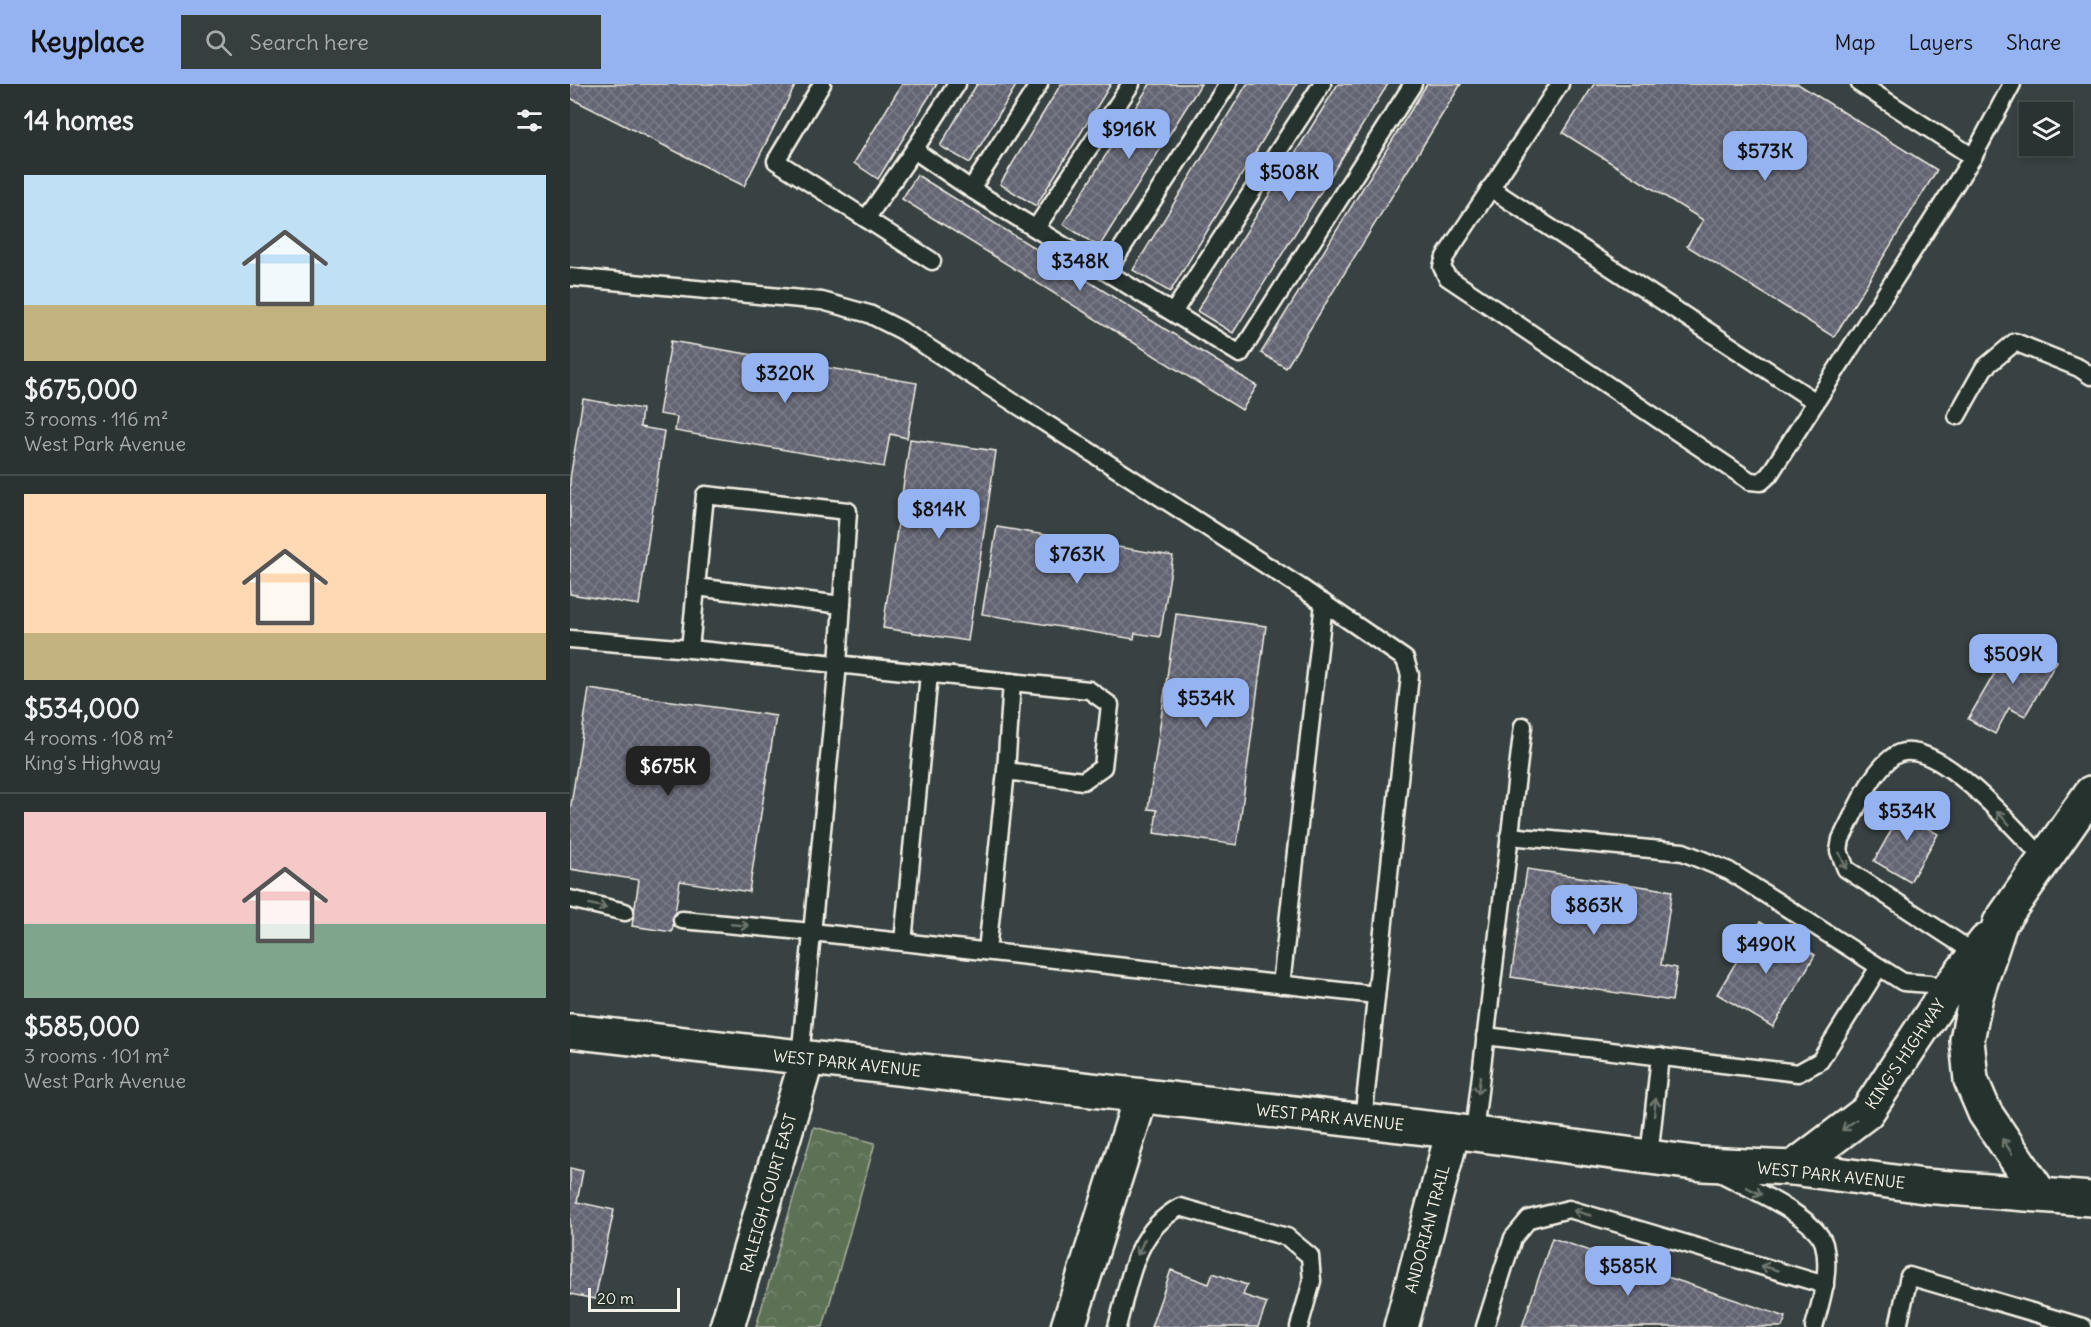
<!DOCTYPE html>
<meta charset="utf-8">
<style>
body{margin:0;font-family:Delius,sans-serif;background:#363e3e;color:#f1f3f6;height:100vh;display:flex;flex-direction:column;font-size:22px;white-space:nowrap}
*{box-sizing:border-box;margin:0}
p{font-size:20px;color:#a5aaac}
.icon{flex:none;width:33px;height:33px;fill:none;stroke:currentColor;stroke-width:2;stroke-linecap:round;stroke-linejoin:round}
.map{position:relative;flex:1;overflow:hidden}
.side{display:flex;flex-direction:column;background:#2a3232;width:570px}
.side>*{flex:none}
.fabs{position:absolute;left:1449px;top:18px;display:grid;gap:12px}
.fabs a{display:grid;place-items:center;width:54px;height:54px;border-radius:0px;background:#2a3232;box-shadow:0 3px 9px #0003,0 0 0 2px #464d4d;font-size:30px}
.scale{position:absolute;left:18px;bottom:15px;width:92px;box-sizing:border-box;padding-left:6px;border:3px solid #f4f1e8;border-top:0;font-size:16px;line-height:21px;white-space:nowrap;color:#f4f1e8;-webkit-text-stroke:4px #26332d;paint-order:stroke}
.price{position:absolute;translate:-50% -51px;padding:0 14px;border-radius:12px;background:#95b2f1;color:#111;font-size:20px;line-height:39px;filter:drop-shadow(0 2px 3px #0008)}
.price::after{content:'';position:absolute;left:50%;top:36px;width:18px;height:14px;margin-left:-9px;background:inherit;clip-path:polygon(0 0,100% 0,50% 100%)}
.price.selected{background:#222;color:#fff}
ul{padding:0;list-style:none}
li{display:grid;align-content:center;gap:12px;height:318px;padding:0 24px}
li+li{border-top:2px solid #464d4d}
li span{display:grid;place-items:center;height:186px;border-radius:0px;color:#555}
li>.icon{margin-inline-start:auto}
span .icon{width:108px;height:108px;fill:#fffc;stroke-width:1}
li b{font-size:26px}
h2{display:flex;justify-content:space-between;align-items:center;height:72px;padding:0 24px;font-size:26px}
header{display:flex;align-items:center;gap:36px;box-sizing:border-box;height:84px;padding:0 30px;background:#95b2f1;color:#111}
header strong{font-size:28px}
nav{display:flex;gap:33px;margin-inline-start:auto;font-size:21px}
.search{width:420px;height:54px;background:#363e3e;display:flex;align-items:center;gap:15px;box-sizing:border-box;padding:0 21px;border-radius:0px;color:#a5aaac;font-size:22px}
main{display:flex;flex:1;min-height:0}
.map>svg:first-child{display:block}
</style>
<header>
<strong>Keyplace</strong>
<div class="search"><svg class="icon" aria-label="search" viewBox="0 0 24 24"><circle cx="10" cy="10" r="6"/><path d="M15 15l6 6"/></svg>Search here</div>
<nav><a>Map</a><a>Layers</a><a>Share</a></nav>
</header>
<main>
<section class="side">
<h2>14 homes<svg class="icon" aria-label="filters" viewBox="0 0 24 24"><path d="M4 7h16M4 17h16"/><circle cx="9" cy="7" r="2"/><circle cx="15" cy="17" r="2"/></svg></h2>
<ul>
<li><span style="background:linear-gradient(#bfe0f5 70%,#c2b280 0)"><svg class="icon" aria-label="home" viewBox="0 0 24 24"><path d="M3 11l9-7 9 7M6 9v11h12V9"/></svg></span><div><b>$675,000</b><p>3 rooms · 116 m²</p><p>West Park Avenue</p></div></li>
<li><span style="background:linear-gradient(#ffd9b3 75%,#c2b280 0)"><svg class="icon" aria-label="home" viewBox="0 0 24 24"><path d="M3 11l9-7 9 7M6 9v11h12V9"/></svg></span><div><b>$534,000</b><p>4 rooms · 108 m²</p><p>King's Highway</p></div></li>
<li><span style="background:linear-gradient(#f6c9c9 60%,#7fa58c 0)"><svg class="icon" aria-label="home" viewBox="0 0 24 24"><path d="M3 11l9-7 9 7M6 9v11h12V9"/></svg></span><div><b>$585,000</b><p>3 rooms · 101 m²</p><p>West Park Avenue</p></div></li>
</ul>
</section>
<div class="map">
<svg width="1521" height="1243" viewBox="0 0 1521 1243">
<defs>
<pattern id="forest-crowns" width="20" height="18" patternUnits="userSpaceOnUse" patternTransform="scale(1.5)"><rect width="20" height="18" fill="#5d7154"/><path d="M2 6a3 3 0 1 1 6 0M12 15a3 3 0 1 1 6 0" fill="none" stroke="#75866d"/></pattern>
<pattern id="building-cross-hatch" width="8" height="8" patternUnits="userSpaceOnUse" patternTransform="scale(1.5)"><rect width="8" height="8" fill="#636573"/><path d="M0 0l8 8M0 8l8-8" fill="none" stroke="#7a7c87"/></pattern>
</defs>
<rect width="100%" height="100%" fill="#384242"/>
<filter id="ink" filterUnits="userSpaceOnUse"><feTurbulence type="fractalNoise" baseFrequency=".0167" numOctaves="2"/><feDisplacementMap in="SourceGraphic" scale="12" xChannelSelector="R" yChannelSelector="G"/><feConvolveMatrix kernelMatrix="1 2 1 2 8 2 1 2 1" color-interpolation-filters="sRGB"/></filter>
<g filter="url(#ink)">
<path fill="url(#forest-crowns)" stroke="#a8b19e" stroke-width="1.5" d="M244 1043 305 1059 253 1243H186Z"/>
<g fill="url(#building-cross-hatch)" stroke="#f4f1e8" stroke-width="1.5">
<path d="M0 0H226L174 102 0 14Z"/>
<path d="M332 0H367L308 95 284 79Z"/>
<path d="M407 0H447L400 79 370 62Z"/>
<path d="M491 0H541L466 122 430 100Z"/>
<path d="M580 0H631L529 163 493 140Z"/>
<path d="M677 0H727L600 208 563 186Z"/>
<path d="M768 0H818L663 249 627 227Z"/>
<path d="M857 0H891L716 284 691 269Z"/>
<path d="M1024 0H1228L1367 86 1264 253 1117 162 1133 136 993 49Z"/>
<path d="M347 91 687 302 672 326 332 115Z"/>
<path d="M101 257 347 299 337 354 320 350 314 383 105 347 107 333 89 330Z"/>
<path d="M13 315 72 325 70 343 94 347 69 521 0 510V395Z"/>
<path d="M340 355 426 367 398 557 313 544Z"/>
<path d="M427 443 603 472 590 553 565 549 564 555 412 530Z"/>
<path d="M606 530 696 542 667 761 584 749 587 726 578 725Z"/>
<path d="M1445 554 1487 577 1455 632 1439 624 1425 650 1398 635Z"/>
<path d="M19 605 206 632 179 808 110 797 102 848 62 842 69 796 0 785V727Z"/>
<path d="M1340 713 1359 724 1350 740 1368 750 1340 798 1304 777Z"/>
<path d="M957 785 1102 807 1091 881 1107 884 1102 917 941 893Z"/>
<path d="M1190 838 1245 871 1203 943 1147 910Z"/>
<path d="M0 1084 13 1087 7 1118 44 1126 25 1215 0 1210Z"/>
<path d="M982 1154 1216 1233 1212 1243H952Z"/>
<path d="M601 1186 639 1200 643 1189 677 1201 673 1211 697 1219 688 1243H581Z"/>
</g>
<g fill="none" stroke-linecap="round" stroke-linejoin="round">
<defs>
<g id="service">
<path d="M252 0 206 77 362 177"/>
<path d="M387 0 344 66 401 105 670 270 843 0"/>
<path d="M990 0 875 173 872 183 877 193 1180 397 1191 398 1199 391 1403 73 1442 0"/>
<path d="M1290 0 1403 73"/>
<path d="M920 104 1246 318"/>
<path d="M401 105 469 0"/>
<path d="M296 135 344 66"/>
<path d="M466 144 561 0"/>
<path d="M537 187 658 0"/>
<path d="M0 193 252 217 299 230 331 246 730 503 835 575 840 591 793 1037"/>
<path d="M604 227 752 0"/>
<path d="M1387 332 1414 284 1445 258 1509 284 1521 292"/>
<path d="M126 503 272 521"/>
<path d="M0 555 120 565 135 411 278 427 268 580 230 974"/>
<path d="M120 565 519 606 540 621 533 683 513 697 436 687 417 867"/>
<path d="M436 687 442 598"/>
<path d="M939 752 1113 768 1159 787 1333 898 1360 900 1375 910"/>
<path d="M0 815 55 828"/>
<path d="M112 836 242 848 806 911"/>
<path d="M333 858 359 590"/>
<path d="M1406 870 1276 785 1269 767 1271 755C1285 729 1298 693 1321 674 1359 641 1448 749 1474 775"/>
<path d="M711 901 754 519"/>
<path d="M915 952 1228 989 1250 977 1309 883"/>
<path d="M904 1049 953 642"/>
<path d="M1079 1073 1090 972"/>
<path d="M1148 1088C1174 1102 1246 1132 1254 1160 1261 1188 1251 1217 1244 1243"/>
<path d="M547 1243C560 1196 564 1148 610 1123L717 1153 740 1172 742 1197 729 1243"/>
<path d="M915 1243 943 1154 959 1135 999 1125 1255 1201"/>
<path d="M1328 1243 1339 1192 1513 1243"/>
</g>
<g id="minor">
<path d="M157 1243 237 975"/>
<path d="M498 1243 571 1012"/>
</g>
<g id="tertiary">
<path d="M0 947 883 1047 1132 1080 1223 1084 1354 1102 1521 1115"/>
<path d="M1223 1084 1297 1028 1377 907 1416 857"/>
<path d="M1470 1110 1415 1029 1401 996 1397 956 1406 912 1430 839 1521 709"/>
<path d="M831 1243 883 1047"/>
</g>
<path id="primary" d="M1520 711H1521"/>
</defs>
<use href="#service" stroke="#f4f1e8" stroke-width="21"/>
<use href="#minor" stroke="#f4f1e8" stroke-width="38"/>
<use href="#tertiary" stroke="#f4f1e8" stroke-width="38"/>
<use href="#primary" stroke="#f4f1e8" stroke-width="38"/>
<use href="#service" stroke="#26332d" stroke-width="16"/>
<use href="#minor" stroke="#26332d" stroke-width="33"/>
<use href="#tertiary" stroke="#26332d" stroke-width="33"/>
<use href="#primary" stroke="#26332d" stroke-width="33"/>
</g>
<defs><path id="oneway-shaft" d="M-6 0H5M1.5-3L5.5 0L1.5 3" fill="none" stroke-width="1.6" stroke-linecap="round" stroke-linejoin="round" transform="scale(1.5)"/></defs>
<g stroke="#6e766e">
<use href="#oneway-shaft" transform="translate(1433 734) rotate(-135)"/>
<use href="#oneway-shaft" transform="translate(1273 777) rotate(66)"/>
<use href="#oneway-shaft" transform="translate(28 822) rotate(13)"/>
<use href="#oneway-shaft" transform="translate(170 841) rotate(5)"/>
<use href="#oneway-shaft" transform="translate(909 1001) rotate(97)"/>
<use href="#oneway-shaft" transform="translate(1085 1023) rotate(-84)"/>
<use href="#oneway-shaft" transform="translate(1279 1041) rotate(143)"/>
<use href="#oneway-shaft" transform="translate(1437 1062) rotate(-124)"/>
<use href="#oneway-shaft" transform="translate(1184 1107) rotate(27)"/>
<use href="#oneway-shaft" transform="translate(1012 1129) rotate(-164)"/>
<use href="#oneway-shaft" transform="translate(571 1163) rotate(114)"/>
<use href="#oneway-shaft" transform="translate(1199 1184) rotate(-164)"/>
</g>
</g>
<g text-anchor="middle" stroke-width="4.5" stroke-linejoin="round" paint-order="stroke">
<g font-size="16" fill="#f4f1e8" stroke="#26332d">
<text transform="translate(1335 970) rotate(-56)" y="6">KING'S HIGHWAY</text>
<text transform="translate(277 979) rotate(6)" y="6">WEST PARK AVENUE</text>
<text transform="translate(760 1033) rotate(6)" y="6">WEST PARK AVENUE</text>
<text transform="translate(1261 1091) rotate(6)" y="6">WEST PARK AVENUE</text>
<text transform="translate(198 1109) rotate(-74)" y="6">RALEIGH COURT EAST</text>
<text transform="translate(857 1145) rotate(-75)" y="6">ANDORIAN TRAIL</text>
</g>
</g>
</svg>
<div class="fabs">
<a><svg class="icon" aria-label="layers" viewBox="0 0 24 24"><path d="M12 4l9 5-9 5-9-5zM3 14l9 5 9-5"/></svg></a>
</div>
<div class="scale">20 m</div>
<b class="price" style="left:559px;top:76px">$916K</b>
<b class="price" style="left:1195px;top:98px">$573K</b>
<b class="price" style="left:719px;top:119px">$508K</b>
<b class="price" style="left:510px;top:208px">$348K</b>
<b class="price" style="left:215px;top:320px">$320K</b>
<b class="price" style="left:369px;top:456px">$814K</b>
<b class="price" style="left:507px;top:501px">$763K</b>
<b class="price" style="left:1443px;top:601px">$509K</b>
<b class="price" style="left:636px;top:645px">$534K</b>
<b class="price selected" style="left:98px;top:713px">$675K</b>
<b class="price" style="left:1337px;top:758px">$534K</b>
<b class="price" style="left:1024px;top:852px">$863K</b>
<b class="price" style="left:1196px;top:891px">$490K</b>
<b class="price" style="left:1058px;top:1213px">$585K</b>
</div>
</main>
